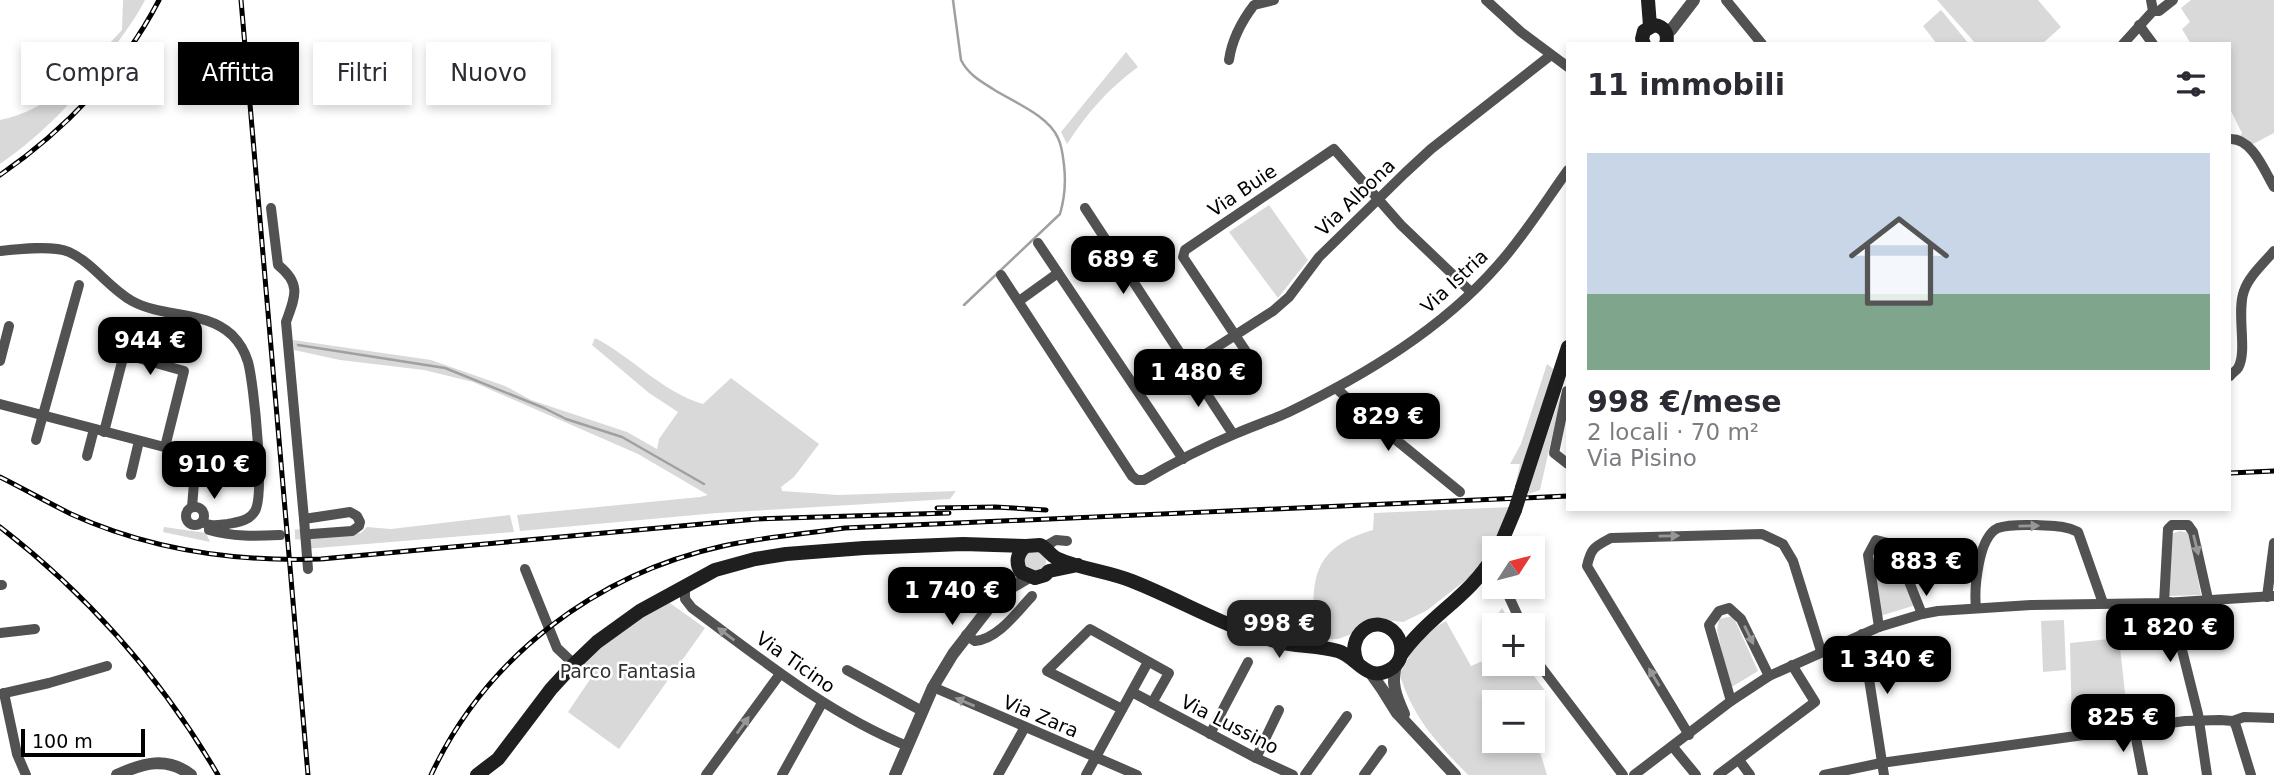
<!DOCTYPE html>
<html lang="it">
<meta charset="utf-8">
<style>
body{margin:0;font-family:"DejaVu Sans",sans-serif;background:#f7f7f7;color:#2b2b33;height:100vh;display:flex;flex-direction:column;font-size:26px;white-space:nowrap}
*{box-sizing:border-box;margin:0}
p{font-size:23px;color:#7c7c81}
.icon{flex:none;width:38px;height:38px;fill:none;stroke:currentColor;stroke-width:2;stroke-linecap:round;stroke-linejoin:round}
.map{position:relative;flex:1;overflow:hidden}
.sheet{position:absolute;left:1566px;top:42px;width:665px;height:469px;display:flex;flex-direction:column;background:#fff;border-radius:0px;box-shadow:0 4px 10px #0003}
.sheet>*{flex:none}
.guide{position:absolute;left:21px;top:42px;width:665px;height:63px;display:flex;gap:14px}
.needle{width:46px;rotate:54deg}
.buttons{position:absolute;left:1482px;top:536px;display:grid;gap:14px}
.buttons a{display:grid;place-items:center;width:63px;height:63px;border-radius:0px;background:#fff;box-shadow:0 4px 10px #0003;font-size:35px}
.scale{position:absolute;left:21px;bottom:18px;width:124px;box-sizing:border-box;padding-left:7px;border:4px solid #000;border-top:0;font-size:19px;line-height:24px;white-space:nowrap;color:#000;-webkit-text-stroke:5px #fff;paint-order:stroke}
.price{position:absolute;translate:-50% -60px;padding:0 16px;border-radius:14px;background:#000;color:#fff;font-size:23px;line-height:46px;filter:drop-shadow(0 2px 4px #0008)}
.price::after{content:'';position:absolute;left:50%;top:42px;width:21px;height:16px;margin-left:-10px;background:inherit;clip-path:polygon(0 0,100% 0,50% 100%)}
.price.current{background:#222;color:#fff}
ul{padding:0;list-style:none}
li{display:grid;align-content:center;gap:14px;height:371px;padding:0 21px}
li+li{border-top:2px solid #e1e1e2}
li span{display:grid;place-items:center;height:217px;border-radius:0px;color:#555}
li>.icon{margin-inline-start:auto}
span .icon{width:126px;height:126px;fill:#fffc;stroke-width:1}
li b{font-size:30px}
h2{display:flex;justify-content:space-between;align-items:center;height:84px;padding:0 21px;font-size:30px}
.pill{padding:0 24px;border-radius:0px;background:#fff;box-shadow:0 4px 10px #0003;font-size:24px;line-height:63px}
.pill.current{background:#000;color:#fff}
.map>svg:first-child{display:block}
</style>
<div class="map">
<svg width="2274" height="775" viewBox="0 0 2274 775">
<rect width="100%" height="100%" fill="#fff"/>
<g fill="#d9d9d9">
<path d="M123 0H145C136 18 124 33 113 49 81 94 45 133 0 164V120C52 110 87 67 122 30Z"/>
<path d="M1937 0H2038L2061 27 2042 44H1976Z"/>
<path d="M2191 0H2274V133L2253 144H2247L2239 138 2242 133 2230 109V44H2191L2182 29 2190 22 2181 8Z"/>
<path d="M1941 10 1969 44H1937L1923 26Z"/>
<path d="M1126 52 1138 67C1108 89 1087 113 1067 144L1061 132Z"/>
<path d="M1269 205 1308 260 1278 298 1229 232Z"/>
<path d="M595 338C632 357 662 392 703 404L731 378 819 444 794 477 781 487 782 491 838 495 956 491 950 499 717 513 520 531 517 515 700 497 708 495 638 454 473 382 424 370 340 360 294 350 293 340 431 360 505 386 531 400 627 432 657 449 659 439 678 412 649 393 592 345Z"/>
<path d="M1547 364 1556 371 1513 496 1520 464H1510L1521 444Z"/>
<path d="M1563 388 1540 490 1528 494 1531 482Z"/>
<path d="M1511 507 1489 552 1475 573 1426 611 1403 622 1375 619 1354 633 1338 639H1315C1311 581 1310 548 1373 530L1374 513Z"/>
<path d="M510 515 514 532 305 549V537L361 533 367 527 391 529Z"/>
<path d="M164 527 206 533 210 542 163 532Z"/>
<path d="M2180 531 2189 533 2201 595 2169 596 2171 534Z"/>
<path d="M1879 547 1887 549 1916 605 1880 616 1873 559Z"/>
<circle cx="1035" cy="561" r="11"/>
<path d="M667 601 705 628 619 749 568 712 591 678 576 667 600 645Z"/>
<path d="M1502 608 1512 625H1494V640L1488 628Z"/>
<path d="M1733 616 1758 671 1730 688 1717 630 1719 619Z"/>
<path d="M2064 620 2066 670 2043 672 2041 621Z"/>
<path d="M1446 621 1471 666 1494 656V663H1528L1534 676 1546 692 1524 699V702H1494V740H1533V729L1547 775H1468C1435 741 1414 719 1399 673 1409 662 1411 647 1420 637 1427 630 1438 626 1446 621Z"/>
<path d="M2119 638 2128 721 2072 731 2070 643Z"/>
</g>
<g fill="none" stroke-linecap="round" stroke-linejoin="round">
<g stroke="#a0a0a0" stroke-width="2.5">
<path d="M953 0 961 60C968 74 980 81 993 89 1013 102 1048 115 1058 138 1062 146 1063 156 1064 165 1066 182 1065 197 1060 214L964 305"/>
<path d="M298 345 445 368 544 408 566 419 622 437 704 484"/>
</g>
<path stroke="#d9d9d9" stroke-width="10" stroke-dasharray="10 5" stroke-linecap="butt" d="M280 535 311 534"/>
<g stroke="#525252" stroke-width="10">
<path d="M1486 0 1521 32 1568 67"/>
<path d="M1726 0 1762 44"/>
<path d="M2153 11H2159L2173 0"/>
<path d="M2139 25 2153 44"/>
<path d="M2123 44 2153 11 2151 0"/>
<path d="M1229 60C1232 39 1241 22 1254 5L1274 0"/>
<path d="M2230 139C2252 138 2264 170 2274 187"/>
<path d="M271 208 278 265C302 284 295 297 286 322L304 519 350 512 357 516 360 522 359 526 352 531 311 534"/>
<path d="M1085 208 1233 434"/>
<path d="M1038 243 1183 459"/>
<path d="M0 251C18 249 53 245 69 252 93 263 109 288 132 301 163 318 205 310 232 335 239 342 245 352 248 362 254 384 265 494 255 511 249 521 238 522 228 524 218 525 211 527 202 522"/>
<path d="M1001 275 1132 476 1137 480H1144C1173 463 1204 447 1235 434 1253 426 1272 420 1289 412 1365 375 1442 329 1498 265 1524 236 1545 202 1568 170"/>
<path d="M1019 301 1058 273"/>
<path d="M1249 356 1183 257 1185 250 1334 149 1401 225 1471 292"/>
<path d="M0 361 9 326"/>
<path d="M1187 366 1273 311 1289 297 1319 257 1405 173 1431 149 1551 55"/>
<path d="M2230 376C2232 373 2236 371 2238 368 2248 352 2236 312 2244 291 2249 276 2264 263 2274 251"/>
<path d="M1336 388 1363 413 1460 492"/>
<path d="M1567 391 1554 453 1568 464"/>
<path d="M0 404 191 454 196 459 192 507"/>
<path d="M104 432 124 354 184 371 165 447"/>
<path d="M36 440 79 285"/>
<path d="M87 456 94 429"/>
<path d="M131 475 139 441"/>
<circle cx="195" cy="516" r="9"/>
<path d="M304 519 308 569"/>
<path d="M209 526V530C233 537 256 536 280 535"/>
<path d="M1044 547 1056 540 1067 541"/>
<path d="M525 569 557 648 574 664"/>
<path d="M0 585H2"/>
<path d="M685 586V599L692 608C761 659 827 713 907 746"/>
<path d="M1504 586 1522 625"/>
<path d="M2267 597 2274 543"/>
<path d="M2170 602 2198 714 2207 775"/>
<path d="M2164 603 2168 529 2172 525H2188L2193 532 2208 599"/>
<path d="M1976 608C1974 589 1978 537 1998 528 2009 524 2025 525 2036 525 2052 526 2064 525 2078 532L2103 603"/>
<path d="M1879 627 1868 555 1876 540 1892 544 1906 574 1922 614"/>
<path d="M0 633 35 629"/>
<path d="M1862 634 1884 775"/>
<path d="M966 635 975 641C998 639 1017 612 1032 596"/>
<path d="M1533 650 1541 667 1623 775"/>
<path d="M847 670 922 711"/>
<path d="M933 687 1137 775"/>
<path d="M1132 692 1256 758 1293 775"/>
<path d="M4 693 17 754 26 775"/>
<path d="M0 694 49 683 107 666"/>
<path d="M1731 701 1709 625 1719 611 1729 608 1741 619 1769 676"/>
<path d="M1122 709 1047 671 1090 629 1169 673 1152 703"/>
<path d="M2233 721 2244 717 2274 718"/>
<path d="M2134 728 2143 775"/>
<path d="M1210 734 1248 662"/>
<path d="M1689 735 1587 566C1591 548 1594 547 1611 538L1762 534 1783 544 1793 561 1821 651"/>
<path d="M1673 747 1696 775"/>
<path d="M1256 758 1279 710"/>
<path d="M1739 760 1750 775"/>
<path d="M706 775 780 674"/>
<path d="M782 775 822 703"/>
<path d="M998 775 1025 727"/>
<path d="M1086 775 1148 662"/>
<path d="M1305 775 1347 716"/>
<path d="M1364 775 1382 750"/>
<path d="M1634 775 1731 701 1769 676 1879 627 1922 614 1938 611 2031 605 2164 603 2274 596"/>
<path d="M1718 775 1815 702 1792 665"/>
<path d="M1824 775 1881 763 2185 721 2220 720 2233 721 2236 726 2251 775"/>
</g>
<g stroke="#525252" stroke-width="12">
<path d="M1666 33 1671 30 1694 0"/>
<path d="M1397 663C1390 682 1396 696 1404 714"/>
<path d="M1370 672 1382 689 1397 713 1455 775"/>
<path d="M117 775C143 763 167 756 191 775"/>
<path d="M895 775 933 687 953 654 988 609 1004 592 1029 577"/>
</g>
<g stroke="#1f1f1f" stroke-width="14">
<path d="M1648 0 1650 26"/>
<path d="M1644 44 1642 39 1644 31 1654 25C1664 26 1669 34 1666 44"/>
<path d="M1522 488 1568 347"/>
<path d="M1499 548 1515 510"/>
<path d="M1078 565 1049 571 1045 575 1035 578 1021 572C1015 562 1017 553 1026 546L1040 545C1047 548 1049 554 1056 558 1080 569 1107 571 1132 581 1180 600 1225 627 1275 641 1296 647 1317 645 1338 651 1356 656 1367 683 1389 670 1395 667 1400 661 1401 654 1402 647 1400 639 1396 634 1376 610 1343 636 1358 664"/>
<path d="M1401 655C1428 616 1470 597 1494 555"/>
<path d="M477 775 498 759 551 689 574 664 597 642 640 611 715 570 755 559 786 554 864 548 963 544 1026 546"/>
</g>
<defs>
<g id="rail">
<path d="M241 0 308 775"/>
<path d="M0 175C65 130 123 70 159 0"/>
<path d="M2230 473 2274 471"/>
<path d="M0 477C24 489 47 502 71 514 150 550 235 562 321 559L757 519 949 513"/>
<path d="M937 508 995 507 1046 510"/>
<path d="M0 527C88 595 162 679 218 775"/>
<path d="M431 775C486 657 596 574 723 546 763 537 804 534 845 528L1568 496"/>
</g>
</defs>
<use href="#rail" stroke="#000" stroke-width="5"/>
<use href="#rail" stroke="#fff" stroke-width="2.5" stroke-dasharray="8" stroke-linecap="butt"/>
<path stroke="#1f1f1f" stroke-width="14" d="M1515 510 1522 488"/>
</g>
<defs><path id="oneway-solid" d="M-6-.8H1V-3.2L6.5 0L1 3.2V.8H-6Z" transform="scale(1.75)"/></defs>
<g fill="#979797">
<use href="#oneway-solid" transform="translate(2029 526) rotate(-1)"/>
<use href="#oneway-solid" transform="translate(1669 536) rotate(-1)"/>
<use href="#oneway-solid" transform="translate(2196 545) rotate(76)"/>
<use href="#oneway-solid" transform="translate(726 634) rotate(-143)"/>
<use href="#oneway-solid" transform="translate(1749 635) rotate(64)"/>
<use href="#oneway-solid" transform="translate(1654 677) rotate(-121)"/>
<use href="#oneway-solid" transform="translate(965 702) rotate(-157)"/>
<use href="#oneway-solid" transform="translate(743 725) rotate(-54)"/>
</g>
<g text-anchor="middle" stroke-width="5" stroke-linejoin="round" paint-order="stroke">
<g font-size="19" fill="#000" stroke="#fff">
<text transform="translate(1242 190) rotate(-34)" y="7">Via Buie</text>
<text transform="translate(1355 197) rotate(-44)" y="7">Via Albona</text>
<text transform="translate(1454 281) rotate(-43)" y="7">Via Istria</text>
<text transform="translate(796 662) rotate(35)" y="7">Via Ticino</text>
<text transform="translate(1041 716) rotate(23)" y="7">Via Zara</text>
<text transform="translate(1230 724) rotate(27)" y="7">Via Lussino</text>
</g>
<g font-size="19" fill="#303030" stroke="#fff">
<text x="628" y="678">Parco Fantasia</text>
</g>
</g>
</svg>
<div class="buttons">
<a><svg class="needle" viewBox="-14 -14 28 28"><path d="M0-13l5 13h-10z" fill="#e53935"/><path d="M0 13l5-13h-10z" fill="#7c7c81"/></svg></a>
<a>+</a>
<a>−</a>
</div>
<div class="scale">100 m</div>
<b class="price" style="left:1123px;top:296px">689 €</b>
<b class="price" style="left:150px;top:377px">944 €</b>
<b class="price" style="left:1198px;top:409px">1 480 €</b>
<b class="price" style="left:1388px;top:453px">829 €</b>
<b class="price" style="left:214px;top:501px">910 €</b>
<b class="price" style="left:1926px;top:598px">883 €</b>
<b class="price" style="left:952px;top:627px">1 740 €</b>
<b class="price current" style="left:1279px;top:660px">998 €</b>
<b class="price" style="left:2170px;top:664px">1 820 €</b>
<b class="price" style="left:1887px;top:696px">1 340 €</b>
<b class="price" style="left:2123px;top:754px">825 €</b>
<div class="guide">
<a class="pill">Compra</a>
<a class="pill current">Affitta</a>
<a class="pill">Filtri</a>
<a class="pill">Nuovo</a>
</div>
<section class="sheet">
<h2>11 immobili<svg class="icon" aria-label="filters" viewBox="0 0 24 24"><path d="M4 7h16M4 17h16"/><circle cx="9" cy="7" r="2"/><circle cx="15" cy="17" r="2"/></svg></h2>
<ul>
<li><span style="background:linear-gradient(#c9d6e8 65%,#7fa58c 0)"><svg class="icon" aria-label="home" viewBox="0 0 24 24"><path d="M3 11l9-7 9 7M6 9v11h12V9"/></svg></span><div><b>998 €/mese</b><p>2 locali · 70 m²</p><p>Via Pisino</p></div></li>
</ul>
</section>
</div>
